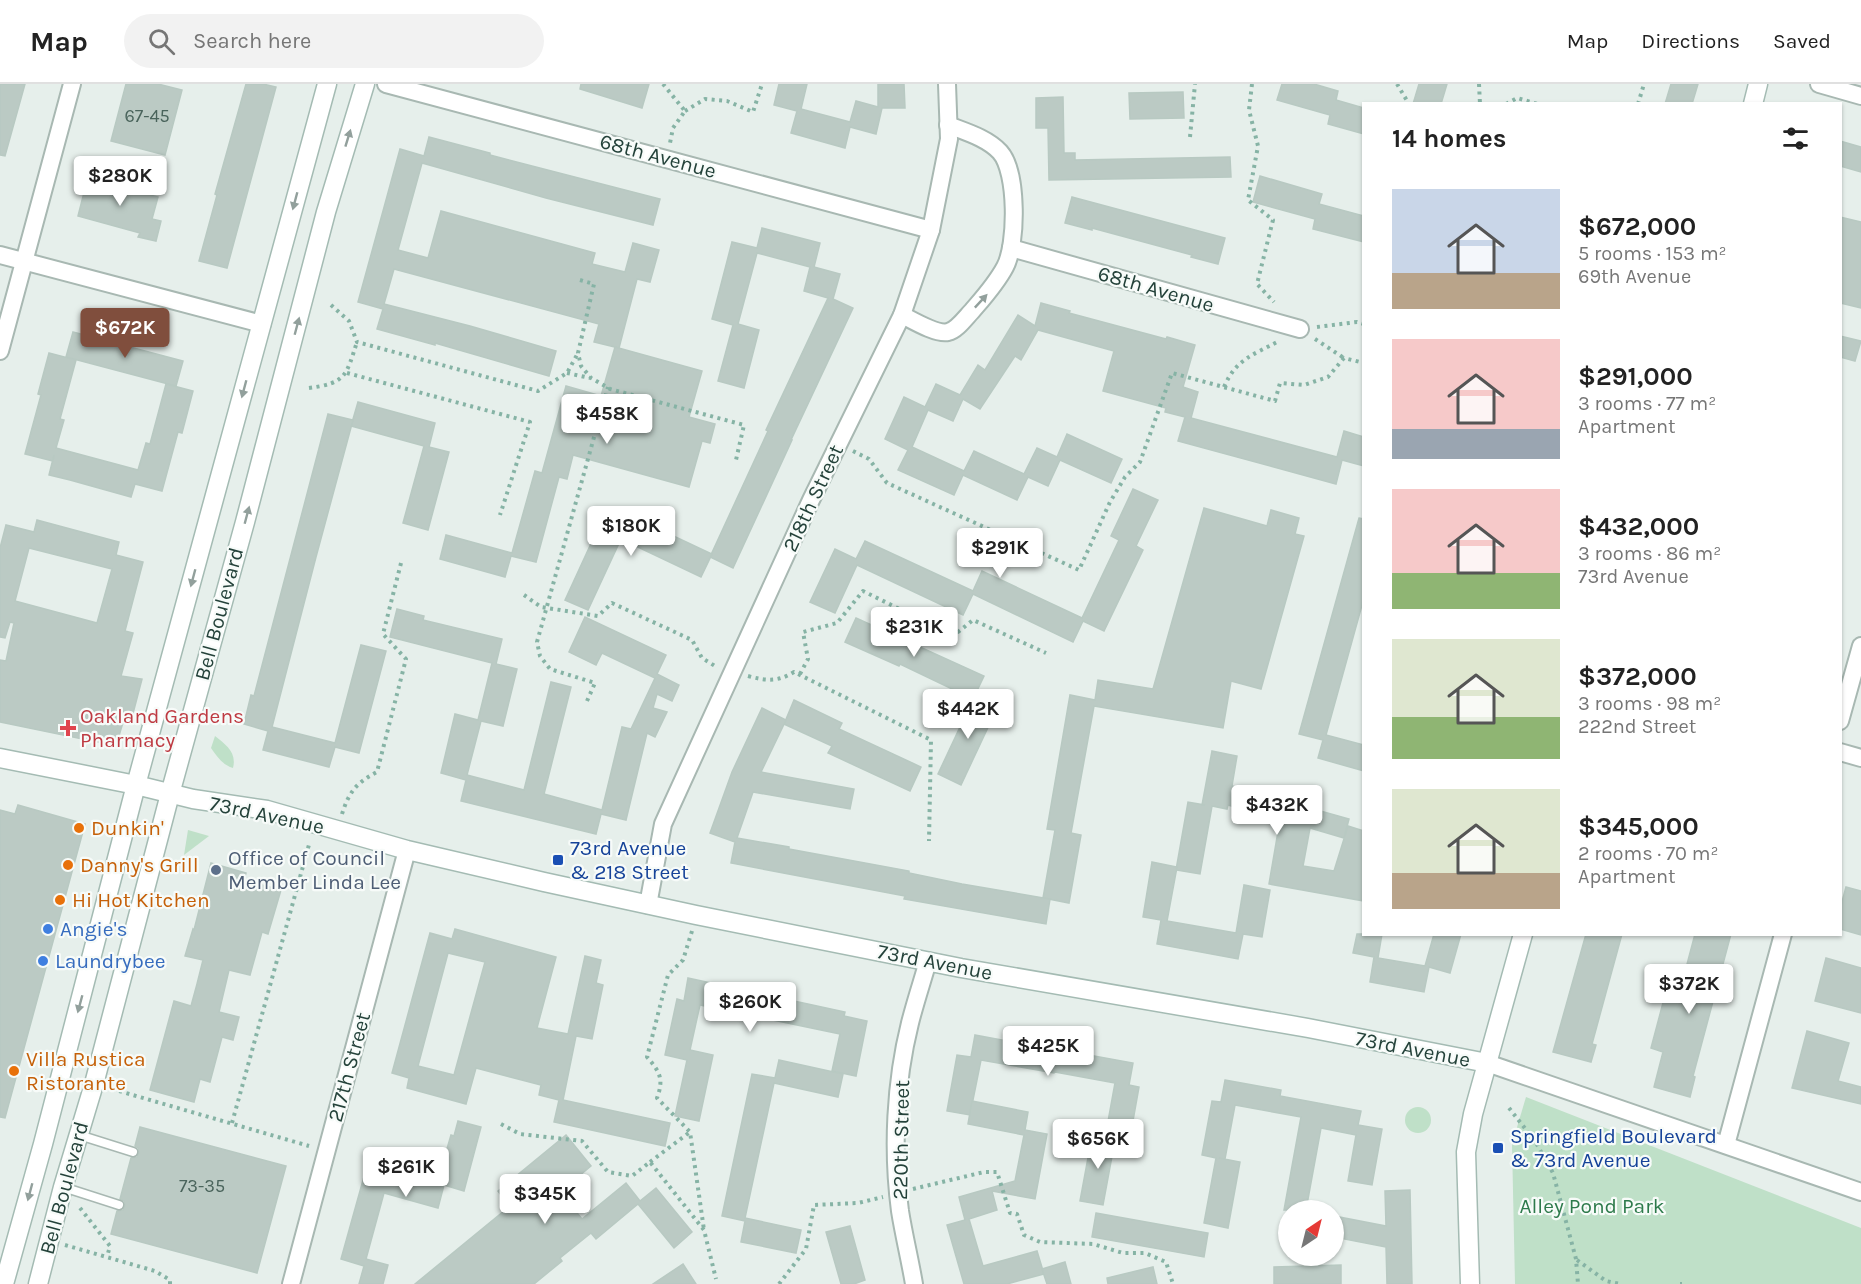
<!DOCTYPE html>
<meta charset="utf-8">
<style>
body{margin:0;font-family:Karla,sans-serif;background:#f2f2f2;color:#222;height:100vh;display:flex;flex-direction:column;font-size:22px;white-space:nowrap}
*{box-sizing:border-box;margin:0}
p{font-size:20px;color:#767676}
.icon{flex:none;width:33px;height:33px;fill:none;stroke:currentColor;stroke-width:2;stroke-linecap:round;stroke-linejoin:round}
.map{position:relative;flex:1;overflow:hidden}
.side{position:absolute;left:1362px;top:18px;width:480px;height:834px;display:flex;flex-direction:column;background:#fff;border-radius:0px;box-shadow:0 2px 4px #0004}
.side>*{flex:none}
.needle{width:39px;rotate:35deg}
.fabs{position:absolute;left:1278px;top:1116px;display:grid;gap:12px}
.fabs a{display:grid;place-items:center;width:66px;height:66px;border-radius:50%;background:#fff;box-shadow:0 2px 4px #0004;font-size:30px}
.price{position:absolute;translate:-50% -51px;padding:0 14px;border-radius:6px;background:#fff;color:#222;font-size:20px;line-height:39px;filter:drop-shadow(0 2px 3px #0008)}
.price::after{content:'';position:absolute;left:50%;top:36px;width:18px;height:14px;margin-left:-9px;background:inherit;clip-path:polygon(0 0,100% 0,50% 100%)}
.price.current{background:#804e3d;color:#fff}
ul{padding:0;list-style:none}
li{display:flex;align-items:center;gap:18px;height:150px;padding:0 30px}
li span{display:grid;place-items:center;flex:none;width:168px;height:120px;border-radius:0px;color:#555}
li>.icon{margin-inline-start:auto}
span .icon{width:72px;height:72px;fill:#fffc;stroke-width:1}
li b{font-size:26px}
h2{display:flex;justify-content:space-between;align-items:center;height:72px;padding:0 30px;font-size:26px}
header{display:flex;align-items:center;gap:36px;box-sizing:border-box;height:84px;padding:0 30px;background:#fff;border-bottom:2px solid #e0e0e0}
header strong{font-size:28px}
nav{display:flex;gap:33px;margin-inline-start:auto;font-size:21px}
.search{width:420px;height:54px;background:#f2f2f2;display:flex;align-items:center;gap:15px;box-sizing:border-box;padding:0 21px;border-radius:33px;color:#767676;font-size:22px}
.map>svg:first-child{display:block}
</style>
<header>
<strong>Map</strong>
<div class="search"><svg class="icon" aria-label="search" viewBox="0 0 24 24"><circle cx="10" cy="10" r="6"/><path d="M15 15l6 6"/></svg>Search here</div>
<nav><a>Map</a><a>Directions</a><a>Saved</a></nav>
</header>
<div class="map">
<svg width="1861" height="1200" viewBox="0 0 1861 1200">
<rect width="100%" height="100%" fill="#e6efeb"/>
<g fill="#bfe0c8">
<path d="M215 652C226 661 237 668 233 684 223 681 217 673 211 664Z"/>
<path d="M188 746 209 752 184 771Z"/>
<path d="M1526 1013 1861 1144V1200H1515L1512 1060Z"/>
<circle cx="1418" cy="1036" r="13"/>
</g>
<g fill="#bbcac4" stroke="#b8c9c2" stroke-width="1.5" fill-rule="evenodd">
<path d="M0 0H25L5 72 0 71Z"/>
<path d="M126 0H158L182 6 165 71 111 57Z"/>
<path d="M246 0H263L276 3 227 184 199 177 217 111 215 110Z"/>
<path d="M581 0H649L642 24 580 5Z"/>
<path d="M779 0H807L801 25 850 38 856 17 878 23V0H904L905 24H882L876 50 850 43 845 64 791 49 797 27 774 21Z"/>
<path d="M1282 0H1314L1338 7 1336 16 1364 24V50L1328 40 1330 31 1277 16Z"/>
<path d="M1419 0H1447L1441 20H1413Z"/>
<path d="M1671 0H1698L1692 20H1665Z"/>
<path d="M1183 8 1184 34 1130 35 1129 9Z"/>
<path d="M1063 13 1064 69H1075V76L1230 73 1231 93 1049 96 1048 44H1036V14Z"/>
<path d="M429 53 490 69V71L660 115 653 141 546 114 422 79 398 166 428 174 441 127 595 169 592 180 625 188 633 159 659 166 650 198 637 195 619 264 594 258 599 240 394 185 384 220 470 242 556 267 549 292 435 259V261L377 245 383 225 358 218 366 189 400 65 424 72Z"/>
<path d="M1840 57 1861 63V88L1840 82Z"/>
<path d="M89 89 132 101 131 106 158 113 152 135 161 137 156 157 138 153 140 149 78 132Z"/>
<path d="M1260 92 1322 110 1319 120 1364 132V158L1313 145 1315 135 1253 118Z"/>
<path d="M1072 113 1225 154 1218 180 1191 173 1192 171 1092 144V146L1065 139Z"/>
<path d="M1840 133 1861 138V224L1840 219Z"/>
<path d="M762 144 820 159 814 183 840 190 833 215 853 224 791 356H792L733 484 710 473 768 347 766 346 828 214 804 207 810 183 757 169 738 240 759 246 744 304 718 297 733 241 712 235 732 158 757 164Z"/>
<path d="M1041 219 1070 227 1069 229 1166 255 1167 253 1195 261 1183 303 1198 308 1191 334 1337 373 1344 347 1364 353V382L1342 376 1336 400 1178 357 1185 333 1165 328 1166 324 1103 307 1114 267 1038 246 1021 276 1015 272 980 325 963 315 953 337 928 326 912 363 964 387 974 367 1024 390 1037 364 1057 373 1067 350 1122 375 1111 399 1060 376 1048 402 1028 393 1017 416 963 391 954 411 898 386 908 366 885 355 904 313 925 323 936 300 960 311 978 281 985 286 1018 231 1035 242Z"/>
<path d="M73 248 183 277 176 302 66 273Z"/>
<path d="M1840 252 1861 257 1855 277 1840 273Z"/>
<path d="M615 263 702 287 689 333 715 340 710 359 702 357 689 403 573 371 567 395 559 393 536 478 511 472 505 493 440 475 446 451 512 469 535 387 542 389 566 302 601 312Z"/>
<path d="M49 269 76 276 60 335 64 336 56 364 138 386 146 359 150 360 166 300 193 307 182 349 178 348 162 407 135 400 131 413 70 396 49 391 54 371 53 377 25 370 41 311 38 310Z"/>
<path d="M358 318 435 339 429 363 449 368 428 446 403 439 424 362 351 342Z"/>
<path d="M328 330 353 336 316 473 272 643 335 659 361 561 386 567 359 669 335 663 329 683 263 666 268 647 244 640 251 611 254 612Z"/>
<path d="M1133 405 1158 416 1136 462 1143 466 1104 547 1083 537 1073 558 973 510 963 531 857 481 835 529 810 518 835 465 856 475 865 457 973 507 982 487 1082 534 1119 456 1111 452Z"/>
<path d="M1204 424 1267 442 1271 426 1299 434 1295 450 1304 452 1261 605 1231 597 1223 644 1094 622 1071 749 1081 751 1069 819 1043 814 1055 746 1047 745 1070 611 1095 616 1098 596 1153 605Z"/>
<path d="M631 432 712 470 701 493 621 455 588 526 565 516 600 440 623 451Z"/>
<path d="M1359 434 1364 435V514L1326 651 1364 661V687L1318 674 1323 656 1299 650Z"/>
<path d="M37 436 119 458 116 471 143 478 125 547 133 549 121 592 142 595 131 637 124 635 116 662 0 638V576L6 577 14 539 10 538 5 554 0 553V464L6 441 34 448ZM29 464 112 485 97 539 15 517Z"/>
<path d="M397 525 424 532 423 536 502 555 496 580 517 585 503 642 481 637 467 691 524 706 551 598 571 603 544 710 602 726 622 643 631 645 655 594 602 569 596 581 569 568 585 533 666 571 657 590 679 601 672 617 657 610 653 624 667 628 655 653 647 649 626 736 601 730 596 750 461 717 466 696 441 689 455 630 478 636 492 579 390 553Z"/>
<path d="M856 534 984 592 973 615 900 580 899 582 845 558Z"/>
<path d="M975 611 998 622 961 701 938 690Z"/>
<path d="M794 616 842 639 839 645 921 683 910 707 828 669 832 662 784 640Z"/>
<path d="M762 624 786 636 761 688 854 705 850 725 753 708 737 754 789 763V765L909 787V789L962 800 1050 815 1046 840 904 815 905 812 731 779 735 758 710 749 732 688Z"/>
<path d="M1212 667 1237 672 1232 702 1349 735 1344 754 1310 744 1303 782 1334 787 1348 742 1364 747V817L1269 800 1280 736 1228 721 1227 725 1212 722 1200 790 1176 786 1188 718 1205 721H1202Z"/>
<path d="M18 721 85 740 5 1034 0 1033V726L15 730Z"/>
<path d="M1152 778 1177 783 1167 837 1236 849 1244 801 1270 806 1262 853 1243 850 1238 875 1157 860 1161 836 1143 833Z"/>
<path d="M211 779 246 789 244 796 281 806 268 850 262 848 250 891 229 886 219 928 239 933 233 956 222 953 210 998 200 995 194 1018 150 1006 174 917 191 922 197 900 203 876 185 872 193 845 194 846Z"/>
<path d="M1846 803 1861 807V851L1840 845V825Z"/>
<path d="M455 845 556 873 537 944 568 950 585 872 601 876 596 899 603 901 592 955 576 952 563 1016 670 1039 665 1062 554 1038 559 1016 539 1011 541 1001 476 984 466 1020 407 1004 409 994 392 989 430 849 452 855ZM448 869 485 878 454 991 418 982Z"/>
<path d="M1357 850H1382L1378 874 1425 882 1434 850H1461L1450 889 1429 883 1424 908 1370 898 1374 873 1353 869Z"/>
<path d="M1586 850H1622L1592 960 1596 961 1591 978 1553 968Z"/>
<path d="M1695 850H1731L1693 992 1695 993 1690 1013 1654 1003 1663 968 1651 964 1664 915 1677 918Z"/>
<path d="M1826 874 1861 884V929L1815 917Z"/>
<path d="M688 894 845 928 844 932 867 937 856 992 832 987 840 950 700 921 690 966 713 971 699 1037 675 1032 687 976 665 971 677 915 684 917Z"/>
<path d="M1807 947 1849 959 1838 997 1861 1003V1020L1792 1004Z"/>
<path d="M975 951 1077 970 1078 969 1133 979 1129 1001 1139 1003 1129 1059 1105 1054 1115 999 1055 988 1054 989 981 976 970 1031 947 1027 957 971 971 973Z"/>
<path d="M779 976 843 990 838 1013 774 999 745 1134 801 1146 796 1169 741 1158 745 1137 722 1132 752 990 775 994Z"/>
<path d="M1225 996 1281 1006 1280 1012 1361 1027 1358 1041 1382 1045 1372 1101 1348 1097 1356 1051 1321 1044 1306 1126H1284L1301 1033 1235 1021 1225 1075 1219 1074 1240 1078 1228 1144 1204 1139 1216 1074 1202 1071 1212 1017 1221 1018Z"/>
<path d="M972 1017 1028 1028 1025 1046 1047 1050 1035 1115 992 1107 997 1126 969 1135 983 1182 1037 1167 1044 1190 1007 1200H964L947 1141 965 1136 959 1113 1015 1097 1024 1051 968 1040Z"/>
<path d="M458 1037 481 1043 464 1107 444 1101 438 1124 384 1109 366 1175 388 1181 383 1200H359L364 1182 341 1175 365 1089 387 1096V1097L390 1086 439 1100 437 1099 451 1051 454 1052Z"/>
<path d="M140 1043 286 1082 257 1189 111 1150 117 1127 123 1126 125 1122 124 1117 120 1115 131 1074 137 1073 139 1069 138 1064 135 1062Z"/>
<path d="M566 1051 591 1082 560 1108 582 1135 626 1099 640 1117 656 1104 692 1148 674 1164 638 1120 596 1155 591 1149 560 1174 562 1177 534 1200H415L510 1122 498 1107Z"/>
<path d="M1092 1052 1115 1056 1103 1121 1080 1117Z"/>
<path d="M1410 1106 1412 1200H1387L1386 1163 1334 1153V1132L1386 1142 1385 1107Z"/>
<path d="M1096 1129 1208 1149 1204 1173 1092 1153Z"/>
<path d="M850 1142 865 1196 854 1200H841L826 1148Z"/>
<path d="M1065 1178 1071 1200H1047L1042 1185Z"/>
<path d="M683 1180 696 1200H653Z"/>
<path d="M1341 1181V1200H1274V1183Z"/>
<path d="M1153 1183 1157 1200H1108L1107 1194Z"/>
</g>
<g fill="none" stroke-linecap="round" stroke-linejoin="round">
<defs>
<g id="lane">
<path d="M79 1051 133 1068"/>
<path d="M63 1103 119 1121"/>
</g>
<g id="street">
<path d="M386 0 931 146"/>
<path d="M1819 0 1861 12"/>
<path d="M1011 164 1300 245"/>
<path d="M0 171 262 240"/>
<path d="M902 231C912 236 937 251 948 248 957 246 966 233 972 227 984 213 996 200 1005 183 1017 161 1018 88 1000 68 987 54 966 48 948 41"/>
<path d="M0 267 72 0"/>
<path d="M1840 637 1861 562"/>
<path d="M1840 668 1861 674"/>
<path d="M648 821 663 740 811 416 902 231 931 146 949 55 947 0"/>
<path d="M1487 979 1861 1108"/>
<path d="M1726 1061 1783 850"/>
<path d="M291 1200 407 766"/>
<path d="M914 1200C910 1176 904 1152 900 1127 892 1066 895 999 910 939 915 919 922 898 928 877"/>
</g>
<g id="secondary">
<path d="M1753 20 1758 0"/>
<path d="M0 674 136 701 193 715 267 726 407 766 544 798 696 831 961 884 1308 944 1487 979"/>
<path d="M4 1200 43 1060 136 701 327 0"/>
<path d="M38 1200 63 1103 94 1000 170 710 245 438 326 128 365 0"/>
<path d="M1470 1200 1466 1068 1473 1030 1523 850"/>
</g>
</defs>
<use href="#lane" stroke="#a8b8b2" stroke-width="11"/>
<use href="#street" stroke="#a8b8b2" stroke-width="20"/>
<use href="#secondary" stroke="#a4bbb3" stroke-width="21"/>
<g stroke="#86b3a5" stroke-width="4" stroke-dasharray="3 4.5" stroke-linecap="butt">
<path d="M663 0 685 27 673 44 670 59"/>
<path d="M1252 0 1249 26 1258 62 1248 116 1273 136 1257 200 1274 218"/>
<path d="M1397 0 1409 20"/>
<path d="M1479 0 1480 20"/>
<path d="M1506 20 1517 14 1538 20"/>
<path d="M1638 20 1644 0"/>
<path d="M685 27 705 15 727 17 753 28 762 0"/>
<path d="M1190 53 1195 0"/>
<path d="M580 196 594 200 578 269 581 282 591 294 610 305 744 341 736 376"/>
<path d="M331 221 349 237 357 258 538 307 567 289 578 269"/>
<path d="M1317 243 1357 238 1364 240"/>
<path d="M1315 255 1344 274"/>
<path d="M347 289 530 338 500 431"/>
<path d="M567 289 590 294"/>
<path d="M1224 303C1236 275 1253 271 1279 257"/>
<path d="M309 304C347 299 346 291 357 258"/>
<path d="M853 367 869 375 887 399 1079 486 1110 418 1125 393 1140 378 1172 289 1275 317 1280 299 1304 301 1328 293 1344 274 1364 279"/>
<path d="M524 511 541 523 598 532 612 519 692 556 702 574 715 582"/>
<path d="M800 590 808 575 803 548 837 539 863 507 946 548H958L973 536 1046 569"/>
<path d="M748 592C766 597 778 598 794 588L931 656 929 757"/>
<path d="M587 617 595 599 550 585 540 572 537 558 608 303"/>
<path d="M342 730C349 708 356 699 377 688L406 575 383 550 401 479"/>
<path d="M692 847 683 876 668 891 647 973C660 988 664 995 657 1014L690 1048 704 1146"/>
<path d="M112 1005 309 1062"/>
<path d="M1509 1024 1535 1057 1553 1089 1576 1175 1578 1200"/>
<path d="M232 1039 310 757"/>
<path d="M501 1040 520 1050 582 1057 608 1088 632 1092 650 1078 704 1146 716 1195"/>
<path d="M650 1078 690 1048"/>
<path d="M913 1105 984 1088H997L1010 1129 1017 1130 1024 1151 1040 1158 1093 1160 1123 1169H1145L1166 1178 1173 1200"/>
<path d="M80 1124 110 1162 107 1173"/>
<path d="M65 1161 155 1187 170 1196V1200"/>
<path d="M1577 1176 1606 1197 1620 1200"/>
<path d="M779 1200 806 1165 814 1121 858 1119 883 1113"/>
<path d="M1680 1200H1682"/>
</g>
<use href="#lane" stroke="#fff" stroke-width="8"/>
<use href="#street" stroke="#fff" stroke-width="16"/>
<use href="#secondary" stroke="#fff" stroke-width="18"/>
</g>
<defs><path id="oneway-solid" d="M-6-.8H1V-3.2L6.5 0L1 3.2V.8H-6Z" transform="scale(1.5)"/></defs>
<g fill="#92a09c">
<use href="#oneway-solid" transform="translate(348 54) rotate(-73)"/>
<use href="#oneway-solid" transform="translate(295 117) rotate(105)"/>
<use href="#oneway-solid" transform="translate(981 217) rotate(-47)"/>
<use href="#oneway-solid" transform="translate(297 242) rotate(-75)"/>
<use href="#oneway-solid" transform="translate(244 305) rotate(105)"/>
<use href="#oneway-solid" transform="translate(247 431) rotate(-75)"/>
<use href="#oneway-solid" transform="translate(193 494) rotate(105)"/>
<use href="#oneway-solid" transform="translate(80 920) rotate(105)"/>
<use href="#oneway-solid" transform="translate(30 1108) rotate(105)"/>
</g>
<path fill="#e0444e" stroke="#f7fbf9" stroke-width="2" d="M65 635h6v6h6v6h-6v6h-6v-6h-6v-6h6z"/>
<g fill="#e8710a" stroke="#f7fbf9" stroke-width="2">
<circle cx="79" cy="744" r="6"/>
<circle cx="68" cy="781" r="6"/>
<circle cx="60" cy="816" r="6"/>
<circle cx="14" cy="987" r="6"/>
</g>
<g fill="#1a4fb4" stroke="#f7fbf9" stroke-width="2">
<rect x="552" y="770" width="12" height="12" rx="3"/>
<rect x="1492" y="1058" width="12" height="12" rx="3"/>
</g>
<circle fill="#5c6f8a" stroke="#f7fbf9" stroke-width="2" cx="216" cy="786" r="6"/>
<g fill="#3f7fe0" stroke="#f7fbf9" stroke-width="2">
<circle cx="48" cy="845" r="6"/>
<circle cx="43" cy="877" r="6"/>
</g>
<g text-anchor="middle" stroke-width="4.5" stroke-linejoin="round" paint-order="stroke">
<g font-size="18" fill="#4a645c">
<text x="147" y="38">67-45</text>
<text x="202" y="1108">73-35</text>
</g>
<g font-size="21" fill="#24423a" stroke="#f7fbf9">
<text transform="translate(658 72) rotate(15)" y="7">68th Avenue</text>
<text transform="translate(1156 205) rotate(16)" y="7">68th Avenue</text>
<text transform="translate(813 414) rotate(-65)" y="7">218th Street</text>
<text transform="translate(219 530) rotate(-75)" y="7">Bell Boulevard</text>
<text transform="translate(267 731) rotate(12)" y="7">73rd Avenue</text>
<text transform="translate(935 878) rotate(11)" y="7">73rd Avenue</text>
<text transform="translate(1413 965) rotate(11)" y="7">73rd Avenue</text>
<text transform="translate(349 983) rotate(-75)" y="7">217th Street</text>
<text transform="translate(901 1056) rotate(-89)" y="7">220th Street</text>
<text transform="translate(64 1104) rotate(-75)" y="7">Bell Boulevard</text>
</g>
<g font-size="21" fill="#be3a42" stroke="#f7fbf9" text-anchor="start">
<text x="80" y="639">Oakland Gardens<tspan x="80" dy="24">Pharmacy</tspan></text>
</g>
<g font-size="21" fill="#c56008" stroke="#f7fbf9" text-anchor="start">
<text x="91" y="751">Dunkin'</text>
<text x="80" y="788">Danny's Grill</text>
<text x="72" y="823">Hi Hot Kitchen</text>
<text x="26" y="982">Villa Rustica<tspan x="26" dy="24">Ristorante</tspan></text>
</g>
<g font-size="21" fill="#164399" stroke="#f7fbf9" text-anchor="start">
<text x="570" y="771">73rd Avenue<tspan x="570" dy="24">&amp; 218 Street</tspan></text>
<text x="1510" y="1059">Springfield Boulevard<tspan x="1510" dy="24">&amp; 73rd Avenue</tspan></text>
</g>
<g font-size="21" fill="#4e5e75" stroke="#f7fbf9" text-anchor="start">
<text x="228" y="781">Office of Council<tspan x="228" dy="24">Member Linda Lee</tspan></text>
</g>
<g font-size="21" fill="#366cbe" stroke="#f7fbf9" text-anchor="start">
<text x="60" y="852">Angie's</text>
<text x="55" y="884">Laundrybee</text>
</g>
<g font-size="21" fill="#2d7a4b" stroke="#f7fbf9">
<text x="1592" y="1129">Alley Pond Park</text>
</g>
</g>
</svg>
<div class="fabs">
<a><svg class="needle" viewBox="-14 -14 28 28"><path d="M0-13l5 13h-10z" fill="#e53935"/><path d="M0 13l5-13h-10z" fill="#767676"/></svg></a>
</div>
<b class="price" style="left:120px;top:123px">$280K</b>
<b class="price current" style="left:125px;top:275px">$672K</b>
<b class="price" style="left:607px;top:361px">$458K</b>
<b class="price" style="left:631px;top:473px">$180K</b>
<b class="price" style="left:1000px;top:495px">$291K</b>
<b class="price" style="left:914px;top:574px">$231K</b>
<b class="price" style="left:968px;top:656px">$442K</b>
<b class="price" style="left:1277px;top:752px">$432K</b>
<b class="price" style="left:1689px;top:931px">$372K</b>
<b class="price" style="left:750px;top:949px">$260K</b>
<b class="price" style="left:1048px;top:993px">$425K</b>
<b class="price" style="left:1098px;top:1086px">$656K</b>
<b class="price" style="left:406px;top:1114px">$261K</b>
<b class="price" style="left:545px;top:1141px">$345K</b>
<section class="side">
<h2>14 homes<svg class="icon" aria-label="filters" viewBox="0 0 24 24"><path d="M4 7h16M4 17h16"/><circle cx="9" cy="7" r="2"/><circle cx="15" cy="17" r="2"/></svg></h2>
<ul>
<li><span style="background:linear-gradient(#c9d6e8 70%,#b9a48a 0)"><svg class="icon" aria-label="home" viewBox="0 0 24 24"><path d="M3 11l9-7 9 7M6 9v11h12V9"/></svg></span><div><b>$672,000</b><p>5 rooms · 153 m²</p><p>69th Avenue</p></div></li>
<li><span style="background:linear-gradient(#f6c9c9 75%,#9aa5b1 0)"><svg class="icon" aria-label="home" viewBox="0 0 24 24"><path d="M3 11l9-7 9 7M6 9v11h12V9"/></svg></span><div><b>$291,000</b><p>3 rooms · 77 m²</p><p>Apartment</p></div></li>
<li><span style="background:linear-gradient(#f6c9c9 70%,#8fb573 0)"><svg class="icon" aria-label="home" viewBox="0 0 24 24"><path d="M3 11l9-7 9 7M6 9v11h12V9"/></svg></span><div><b>$432,000</b><p>3 rooms · 86 m²</p><p>73rd Avenue</p></div></li>
<li><span style="background:linear-gradient(#dfe7d0 65%,#8fb573 0)"><svg class="icon" aria-label="home" viewBox="0 0 24 24"><path d="M3 11l9-7 9 7M6 9v11h12V9"/></svg></span><div><b>$372,000</b><p>3 rooms · 98 m²</p><p>222nd Street</p></div></li>
<li><span style="background:linear-gradient(#dfe7d0 70%,#b9a48a 0)"><svg class="icon" aria-label="home" viewBox="0 0 24 24"><path d="M3 11l9-7 9 7M6 9v11h12V9"/></svg></span><div><b>$345,000</b><p>2 rooms · 70 m²</p><p>Apartment</p></div></li>
</ul>
</section>
</div>
